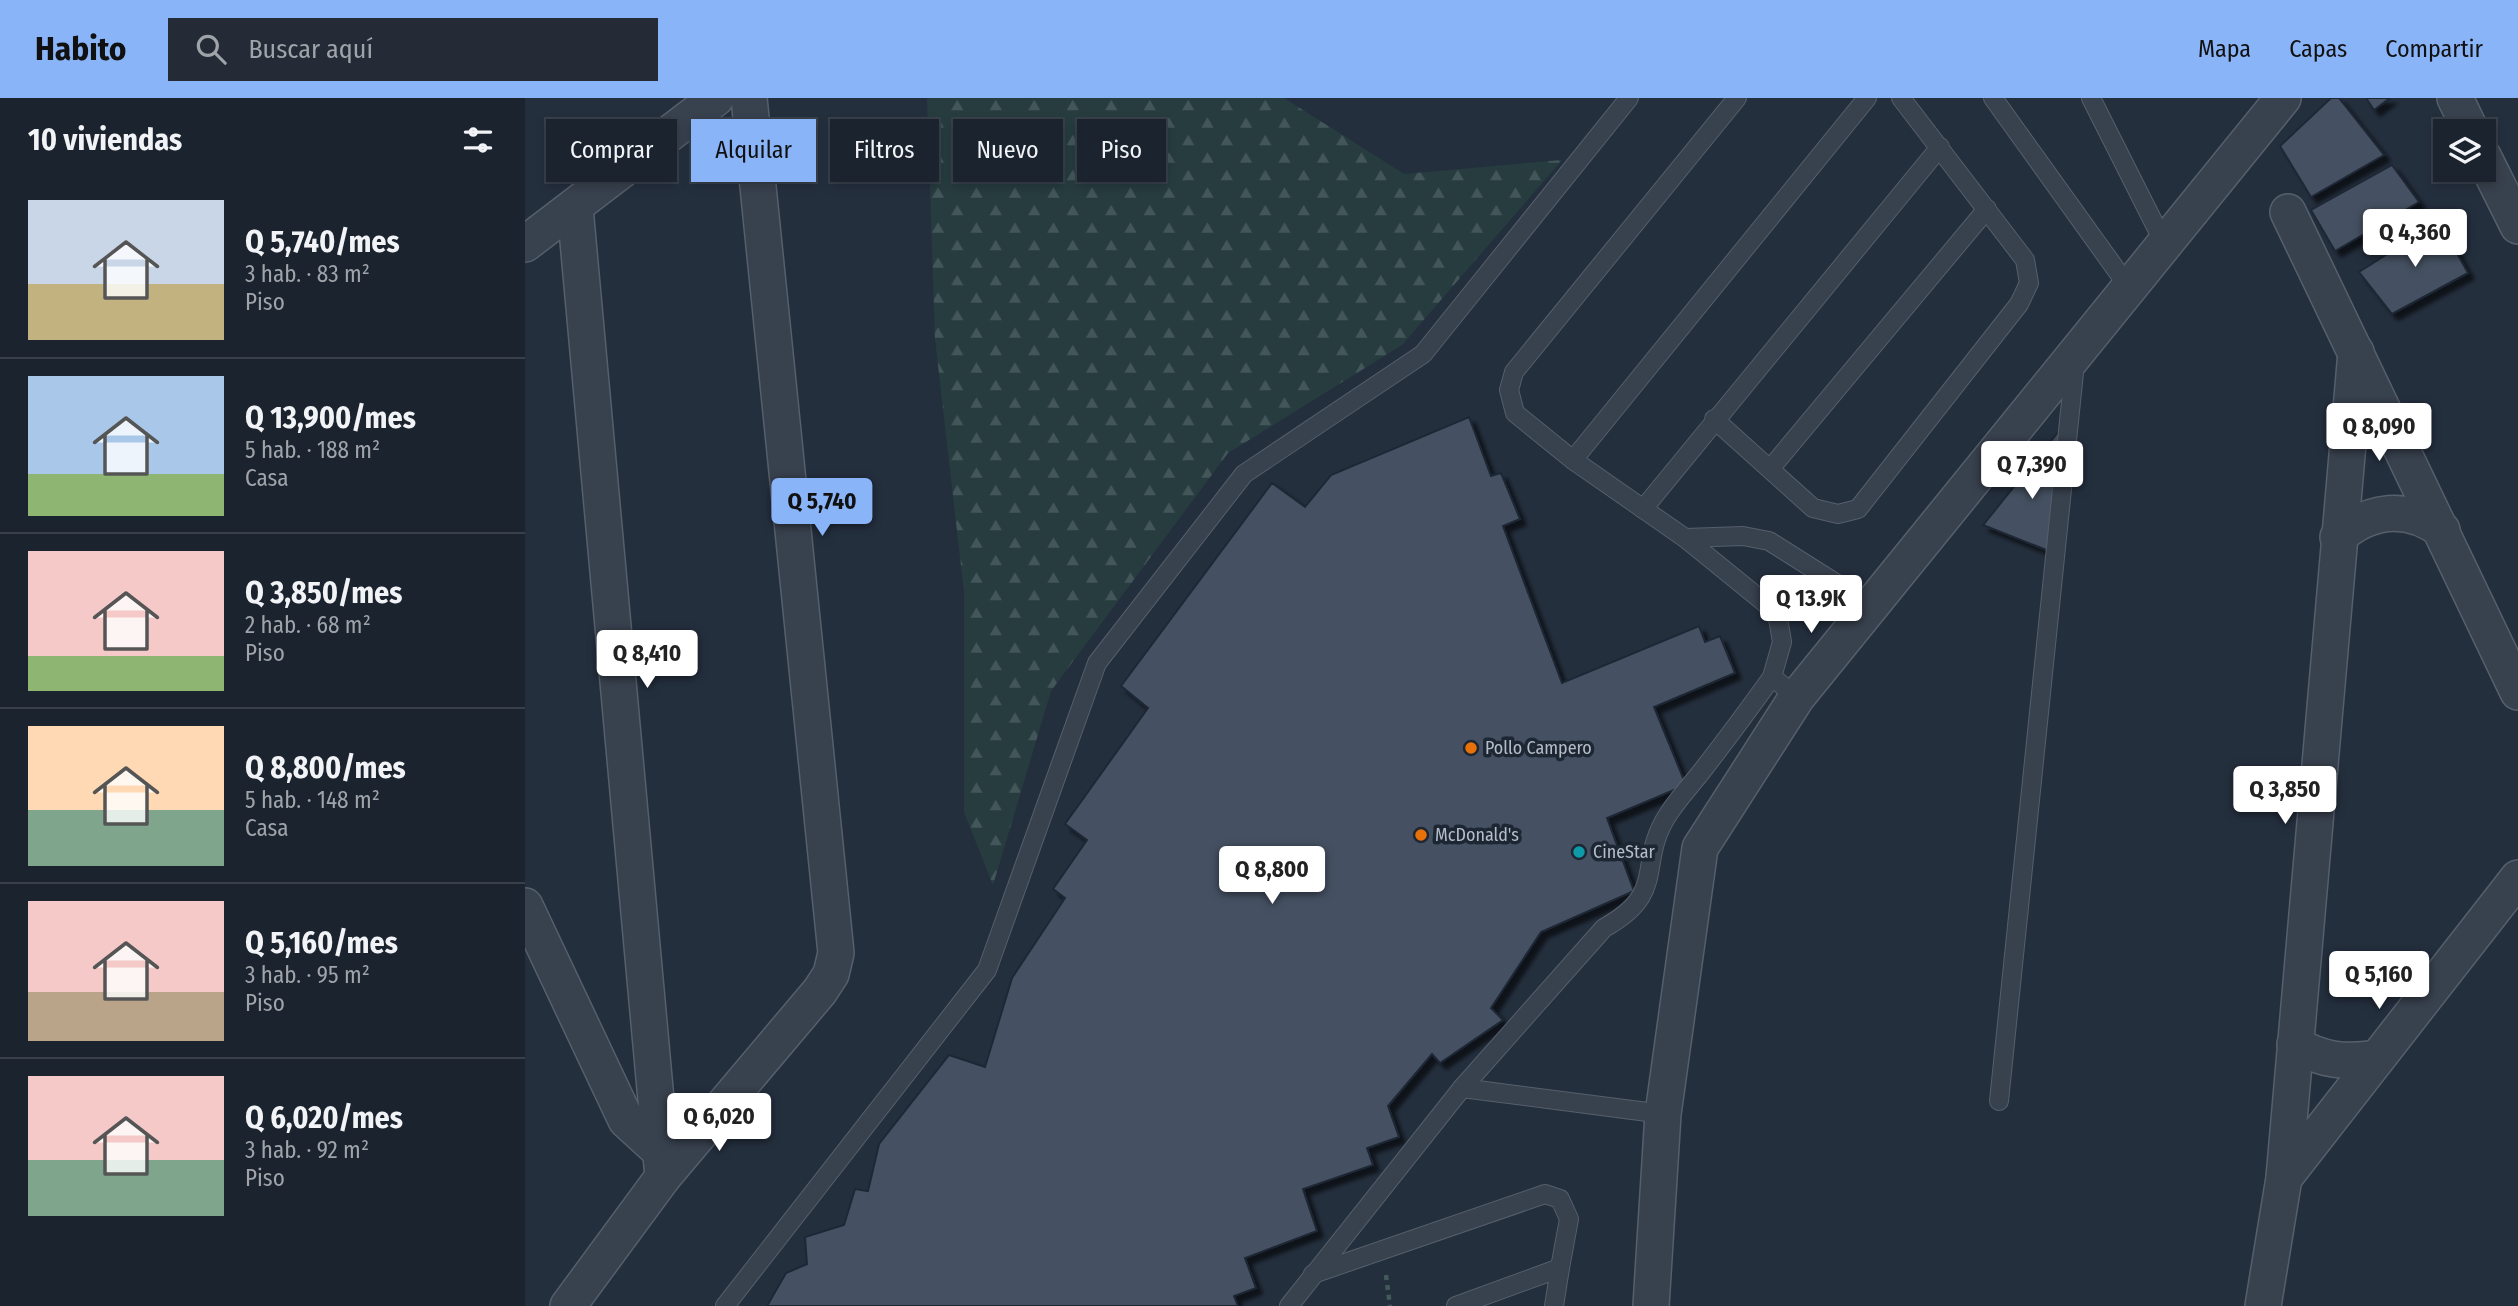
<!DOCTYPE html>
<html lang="es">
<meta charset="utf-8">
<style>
body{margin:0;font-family:"Fira Sans Condensed",sans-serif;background:#242b36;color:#f1f3f6;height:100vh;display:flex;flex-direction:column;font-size:26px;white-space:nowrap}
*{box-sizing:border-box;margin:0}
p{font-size:23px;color:#a0a4aa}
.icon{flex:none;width:38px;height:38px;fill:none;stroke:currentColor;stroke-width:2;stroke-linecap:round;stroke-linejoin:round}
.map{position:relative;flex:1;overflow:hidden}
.sheet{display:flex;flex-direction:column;background:#1b232e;width:525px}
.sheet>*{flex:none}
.guide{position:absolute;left:21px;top:21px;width:665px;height:63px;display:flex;gap:14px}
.controls{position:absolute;left:1908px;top:21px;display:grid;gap:14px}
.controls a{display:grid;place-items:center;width:63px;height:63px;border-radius:0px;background:#1b232e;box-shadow:0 4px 10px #0003,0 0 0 2px #39404a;font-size:35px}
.price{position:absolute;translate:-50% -60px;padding:0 16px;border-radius:7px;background:#fff;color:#222;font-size:23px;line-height:46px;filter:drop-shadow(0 2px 4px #0008)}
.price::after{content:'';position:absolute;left:50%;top:42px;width:21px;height:16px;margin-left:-10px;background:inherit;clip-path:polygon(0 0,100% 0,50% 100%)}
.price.active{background:#8ab4f8;color:#111}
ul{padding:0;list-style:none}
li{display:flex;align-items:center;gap:21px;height:175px;padding:0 28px}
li+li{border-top:2px solid #39404a}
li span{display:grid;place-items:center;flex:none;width:196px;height:140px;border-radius:0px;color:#555}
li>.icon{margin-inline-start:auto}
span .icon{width:84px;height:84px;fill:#fffc;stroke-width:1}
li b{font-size:30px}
h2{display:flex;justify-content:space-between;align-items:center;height:84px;padding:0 28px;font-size:30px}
.pill{padding:0 24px;border-radius:0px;background:#1b232e;box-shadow:0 4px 10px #0003,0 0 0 2px #39404a;font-size:24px;line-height:63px}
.pill.active{background:#8ab4f8;color:#111}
header{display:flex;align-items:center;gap:42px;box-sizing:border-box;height:98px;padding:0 35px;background:#8ab4f8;color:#111}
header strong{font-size:33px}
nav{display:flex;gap:38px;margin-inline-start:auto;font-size:24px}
.search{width:490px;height:63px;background:#242b36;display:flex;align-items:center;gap:18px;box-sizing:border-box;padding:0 24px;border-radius:0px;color:#a0a4aa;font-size:26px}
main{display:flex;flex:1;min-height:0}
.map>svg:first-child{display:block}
</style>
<header>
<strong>Habito</strong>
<div class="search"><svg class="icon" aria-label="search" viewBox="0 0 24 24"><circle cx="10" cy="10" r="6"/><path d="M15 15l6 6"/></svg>Buscar aquí</div>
<nav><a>Mapa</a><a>Capas</a><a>Compartir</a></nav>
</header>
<main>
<section class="sheet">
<h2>10 viviendas<svg class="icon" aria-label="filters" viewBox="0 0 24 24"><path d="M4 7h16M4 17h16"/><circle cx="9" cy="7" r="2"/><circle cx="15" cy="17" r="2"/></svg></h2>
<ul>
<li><span style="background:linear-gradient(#c9d6e8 60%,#c2b280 0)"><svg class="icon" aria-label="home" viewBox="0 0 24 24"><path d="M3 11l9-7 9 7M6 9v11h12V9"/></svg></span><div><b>Q 5,740/mes</b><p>3 hab. · 83 m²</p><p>Piso</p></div></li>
<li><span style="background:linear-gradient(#a9c7e8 70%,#8fb573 0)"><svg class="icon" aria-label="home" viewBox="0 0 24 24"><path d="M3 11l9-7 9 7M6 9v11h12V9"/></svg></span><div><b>Q 13,900/mes</b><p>5 hab. · 188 m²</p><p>Casa</p></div></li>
<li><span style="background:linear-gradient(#f6c9c9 75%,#8fb573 0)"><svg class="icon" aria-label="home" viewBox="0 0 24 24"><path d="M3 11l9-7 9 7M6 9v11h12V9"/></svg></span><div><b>Q 3,850/mes</b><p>2 hab. · 68 m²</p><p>Piso</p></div></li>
<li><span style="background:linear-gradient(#ffd9b3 60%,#7fa58c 0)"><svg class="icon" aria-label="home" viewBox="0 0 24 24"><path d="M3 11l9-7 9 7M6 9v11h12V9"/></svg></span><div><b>Q 8,800/mes</b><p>5 hab. · 148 m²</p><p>Casa</p></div></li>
<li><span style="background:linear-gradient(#f6c9c9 65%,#b9a48a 0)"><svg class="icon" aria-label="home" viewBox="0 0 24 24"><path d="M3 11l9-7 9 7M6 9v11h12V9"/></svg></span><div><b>Q 5,160/mes</b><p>3 hab. · 95 m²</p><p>Piso</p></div></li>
<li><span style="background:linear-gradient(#f6c9c9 60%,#7fa58c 0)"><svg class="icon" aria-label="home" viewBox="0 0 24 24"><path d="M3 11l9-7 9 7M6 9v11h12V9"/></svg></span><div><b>Q 6,020/mes</b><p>3 hab. · 92 m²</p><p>Piso</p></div></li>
</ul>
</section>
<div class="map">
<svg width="1993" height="1208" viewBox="0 0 1993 1208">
<defs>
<pattern id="forest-firs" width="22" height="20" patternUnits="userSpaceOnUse" patternTransform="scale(1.75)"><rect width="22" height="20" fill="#263c3f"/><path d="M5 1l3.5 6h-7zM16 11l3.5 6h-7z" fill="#435659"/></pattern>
<filter id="shadow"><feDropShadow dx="6" dy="6" stdDeviation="2" flood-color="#0009"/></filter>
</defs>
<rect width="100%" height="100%" fill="#242f3e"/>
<path fill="url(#forest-firs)" d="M402 0H759L879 76 1037 62 877 247 703 355 526 593 468 787 439 714V494L410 241Z"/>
<g fill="#455162" stroke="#1f2835" stroke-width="2" filter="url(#shadow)">
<path d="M1806 0H1814L1859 57 1786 99 1755 48Z"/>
<path d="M1841 0H1865L1849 12Z"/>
<path d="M1867 67 1894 104 1810 153 1786 112Z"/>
<path d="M1914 123 1943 175 1867 216 1834 174Z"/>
<path d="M944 319 966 378 976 375 995 421 978 428 1037 585 1174 528 1180 544 1195 538 1210 575 1129 609 1161 687 1082 720 1109 793 1016 834 966 910 978 922 915 965 907 956 863 1008 874 1039 842 1050 848 1067 778 1091 792 1133 720 1160 731 1190 709 1198 713 1208H242L261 1175 282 1166 280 1139 319 1127 330 1091 343 1093 354 1046 424 957 460 969 487 880 540 800 528 791 562 742 540 726 623 610 596 588 747 385 780 409 806 377Z"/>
<path d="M1538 328 1524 453 1458 427Z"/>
</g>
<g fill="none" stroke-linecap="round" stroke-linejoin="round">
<defs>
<g id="lane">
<path d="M1212 0 989 274 984 292 990 315 1048 362 1160 440 1240 505 1253 520 1257 544 1247 579 1272 599"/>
<path d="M1468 0 1605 191"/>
<path d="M1566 0 1632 131 1642 146"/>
<path d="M1189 321 1288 410 1313 416 1333 411 1494 206 1504 185 1500 162 1376 0"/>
<path d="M1048 362 1342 0"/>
<path d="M1245 371 1462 111"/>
<path d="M1118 411 1415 49"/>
<path d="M1160 440 1218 438 1244 443 1347 508"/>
<path d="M937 990 1138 1016"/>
<path d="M1474 1003 1550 265"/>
<path d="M788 1176 1020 1096 1035 1101 1044 1121 1035 1170"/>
<path d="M200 1208 462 872 572 565 719 376 898 256 1104 0"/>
<path d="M764 1208 937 990 1079 830C1145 793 1110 766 1144 715 1153 701 1166 687 1177 673 1201 642 1224 611 1247 579"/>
<path d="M931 1208 1035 1170 1029 1208"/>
</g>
<g id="street">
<path d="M1930 0 1946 33"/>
<path d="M1958 58 1993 128"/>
<path d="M50 110 138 1079"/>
<path d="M1763 114 1993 594"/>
<path d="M0 146 191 0"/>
<path d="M1813 439C1845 411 1882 407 1917 432"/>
<path d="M0 808 101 1022 136 1054"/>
<path d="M1770 946C1796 963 1822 965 1852 960"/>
<path d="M1759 1080 1993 780"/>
<path d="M43 1208 138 1079 295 893 306 876 311 855 224 0"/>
<path d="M1126 1208 1138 1016 1175 750 1272 599 1758 0"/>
<path d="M1738 1208 1759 1080 1831 254"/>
</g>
</defs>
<use href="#lane" stroke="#565f6c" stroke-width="20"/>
<use href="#street" stroke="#565f6c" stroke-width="38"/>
<path stroke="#44595c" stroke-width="4.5" stroke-dasharray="5 5" stroke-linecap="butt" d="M861 1177 865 1208"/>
<use href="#lane" stroke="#38414e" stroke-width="18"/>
<use href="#street" stroke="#38414e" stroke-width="35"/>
</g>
<g fill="#e8710a" stroke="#1d2633" stroke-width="2.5">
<circle cx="946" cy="650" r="7"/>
<circle cx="896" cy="737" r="7"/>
</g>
<circle fill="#0f9aa8" stroke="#1d2633" stroke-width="2.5" cx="1054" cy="754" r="7"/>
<g text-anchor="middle" stroke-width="7" stroke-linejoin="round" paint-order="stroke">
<g font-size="18" fill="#b4bcc9" stroke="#1d2633" text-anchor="start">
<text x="960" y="656">Pollo Campero</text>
<text x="910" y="743">McDonald's</text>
<text x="1068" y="760">CineStar</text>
</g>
</g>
</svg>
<div class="controls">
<a><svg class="icon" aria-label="layers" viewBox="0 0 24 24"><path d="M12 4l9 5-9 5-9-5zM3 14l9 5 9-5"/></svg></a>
</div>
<b class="price" style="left:1890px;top:171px">Q 4,360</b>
<b class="price" style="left:1854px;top:365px">Q 8,090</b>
<b class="price" style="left:1507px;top:403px">Q 7,390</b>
<b class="price active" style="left:297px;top:440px">Q 5,740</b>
<b class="price" style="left:1286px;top:537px">Q 13.9K</b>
<b class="price" style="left:122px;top:592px">Q 8,410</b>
<b class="price" style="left:1760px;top:728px">Q 3,850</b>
<b class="price" style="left:747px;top:808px">Q 8,800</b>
<b class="price" style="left:1854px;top:913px">Q 5,160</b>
<b class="price" style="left:194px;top:1055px">Q 6,020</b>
<div class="guide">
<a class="pill">Comprar</a>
<a class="pill active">Alquilar</a>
<a class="pill">Filtros</a>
<a class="pill">Nuevo</a>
<a class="pill">Piso</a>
</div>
</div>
</main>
